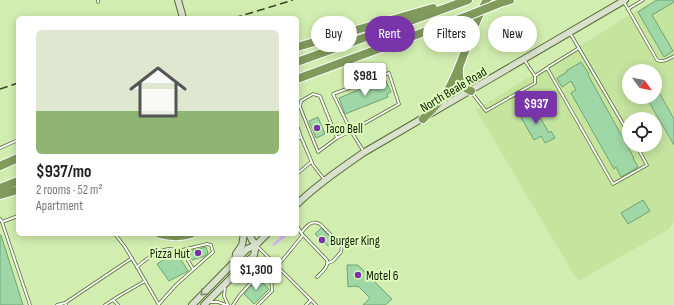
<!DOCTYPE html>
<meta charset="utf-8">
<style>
body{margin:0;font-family:"Sofia Sans Condensed",sans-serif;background:#f6f6f6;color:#222;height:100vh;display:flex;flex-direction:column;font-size:15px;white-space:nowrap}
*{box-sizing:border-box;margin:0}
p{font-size:13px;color:#767676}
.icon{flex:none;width:22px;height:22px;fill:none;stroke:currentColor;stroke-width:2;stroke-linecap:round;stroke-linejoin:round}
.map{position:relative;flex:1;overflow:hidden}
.details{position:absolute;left:16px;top:16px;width:283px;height:220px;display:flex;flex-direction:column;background:#fff;border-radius:6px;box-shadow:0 2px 10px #0003}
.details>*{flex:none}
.guide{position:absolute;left:311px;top:16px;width:303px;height:36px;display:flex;gap:8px}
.needle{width:26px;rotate:122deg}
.controls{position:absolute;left:622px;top:64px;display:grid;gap:8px}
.controls a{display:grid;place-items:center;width:40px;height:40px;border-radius:50%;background:#fff;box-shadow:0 2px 10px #0003;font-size:20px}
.price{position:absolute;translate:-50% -34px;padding:0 9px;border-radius:4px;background:#fff;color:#222;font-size:13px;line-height:26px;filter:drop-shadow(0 1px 2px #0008)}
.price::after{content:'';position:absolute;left:50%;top:24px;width:12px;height:9px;margin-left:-6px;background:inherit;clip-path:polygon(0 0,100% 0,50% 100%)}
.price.active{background:#7834a8;color:#fff}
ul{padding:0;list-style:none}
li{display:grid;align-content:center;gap:8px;height:212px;padding:0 20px}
li span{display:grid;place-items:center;height:124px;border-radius:6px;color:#555}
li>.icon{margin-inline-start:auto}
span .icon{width:72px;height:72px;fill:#fffc;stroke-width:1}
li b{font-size:17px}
.tag{padding:0 14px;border-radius:18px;background:#fff;box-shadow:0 2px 10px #0003;font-size:14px;line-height:36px}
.tag.active{background:#7834a8;color:#fff}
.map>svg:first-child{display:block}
</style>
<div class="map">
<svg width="674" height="305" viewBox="0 0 674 305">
<rect width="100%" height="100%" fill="#d1edaf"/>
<path fill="#c5e49e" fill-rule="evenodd" d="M654 0H674V221L669 229 578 281 476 110ZM629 71H655V97H629ZM629 119H655V145H629Z"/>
<path fill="#d9b6fb" d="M285 234H289L274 246 272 245 281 236Z"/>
<g fill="#a0d7a6" stroke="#6fa375">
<path d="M657 0H674V2L652 15 673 51 664 57 638 12Z"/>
<path d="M581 62 589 74 588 75 634 158H633L638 167 621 177 616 167 614 169 571 93 576 90 571 81 562 87 557 78 567 72 566 71Z"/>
<path d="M385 79 391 92 387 94 388 97 345 114 339 98Z"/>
<path d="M655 85 674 119V145L646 97H655Z"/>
<path d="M533 105 549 133 551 131 555 138 545 143 541 136 534 140 519 114Z"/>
<path d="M318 117 325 134 316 138 309 121Z"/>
<path d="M643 200 650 211 628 224 621 213Z"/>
<path d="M321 228 334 241 328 246 315 234Z"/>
<path d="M0 235H1L23 305H0Z"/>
<path d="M206 247 208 253 205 256 192 260 189 251Z"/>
<path d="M176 252 188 271 169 281 157 264Z"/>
<path d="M347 265H358L392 299 385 305H363L370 298 358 286 356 287 355 286 348 287Z"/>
<path d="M258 278 269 289 254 304 244 294Z"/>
</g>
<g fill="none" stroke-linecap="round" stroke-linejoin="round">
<defs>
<g id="lane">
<path d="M98 0V2"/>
<path d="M624 2 657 60C663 63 669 59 674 56"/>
<path d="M628 9 643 0"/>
<path d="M570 33 629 134"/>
<path d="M525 61 535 76 547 68 613 184 647 165 636 145"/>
<path d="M548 67 579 48"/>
<path d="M472 93 486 111 535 83V76"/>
<path d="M297 125 301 137"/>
<path d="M337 138 318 152 300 107 301 101 313 94 320 96 337 138 351 131 333 94 389 73 399 104 351 131 364 152"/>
<path d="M297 139 301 137 313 165 324 179"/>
<path d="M0 148 18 140"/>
<path d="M297 174 311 162"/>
<path d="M0 219 2 222 30 305"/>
<path d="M2 222 18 216"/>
<path d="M297 225 301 233 327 260C329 267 321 273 317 277"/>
<path d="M301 233C306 227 311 219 320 224L342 246 341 252 333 261 328 263"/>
<path d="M115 234 125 247 137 267"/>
<path d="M257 246 316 305"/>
<path d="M225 287 224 296 228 305"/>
<path d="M113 300 118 305"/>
<path d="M210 302H218L226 305"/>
<path d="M65 303 132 258"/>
<path d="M159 304 176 285 213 252 211 245 207 244 182 250 193 269"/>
<path d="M57 305 65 303 66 305"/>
<path d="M105 305 119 296 145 281"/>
<path d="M159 305 137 267C146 259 157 250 169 249 173 249 178 250 182 250"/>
<path d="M233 305 239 296 258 275 271 274"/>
<path d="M258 305 272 291 271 274 303 235"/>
<path d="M306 305 311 300"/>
</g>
<g id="secondary">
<path d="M178 0 183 18"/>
<path d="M297 204C317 185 340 169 363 153L625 0"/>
<path d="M249 234 252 240 256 245"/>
<path d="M235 261 236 254 242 245 244 234"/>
<path d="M192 305 247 249 256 245 267 234"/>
<path d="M204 305 254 255 256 245"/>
</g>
<g id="highway">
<path d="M500 3 510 0"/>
<path d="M297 47 433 8"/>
<path d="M297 62 468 0"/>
<path d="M459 70C458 80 461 86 471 91"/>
<path d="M297 79 470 15"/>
<path d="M423 119C432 109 442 100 449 88 465 60 470 28 487 0"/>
<path d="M0 166 18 158"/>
<path d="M0 188 18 181"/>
<path d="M0 195 18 190"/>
<path d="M160 234C171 237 181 237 191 234"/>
</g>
</defs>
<use href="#lane" stroke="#566d34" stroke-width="3.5"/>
<use href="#secondary" stroke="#566d34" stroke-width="8"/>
<use href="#highway" stroke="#fff" stroke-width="10"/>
<use href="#lane" stroke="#fff" stroke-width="2"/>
<use href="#secondary" stroke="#d9e1ce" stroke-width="6"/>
<use href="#highway" stroke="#809b5c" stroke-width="8"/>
<g stroke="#394728" stroke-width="1.5" stroke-dasharray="8 4" stroke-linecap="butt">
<path d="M234 18 293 0"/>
<path d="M0 89 18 83"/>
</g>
<defs>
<path id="highway-bridge" d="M470 15 500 3"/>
</defs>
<use href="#highway-bridge" stroke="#fff" stroke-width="10" stroke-linecap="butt"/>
<use href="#highway-bridge" stroke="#809b5c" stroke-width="8"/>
</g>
<defs><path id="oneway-chevron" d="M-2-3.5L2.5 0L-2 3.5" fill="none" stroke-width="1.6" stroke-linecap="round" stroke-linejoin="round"/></defs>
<use stroke="#7f8873" href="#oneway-chevron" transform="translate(203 293) rotate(135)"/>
<g fill="#7834a8" stroke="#defbbb" stroke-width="1.5">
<circle cx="317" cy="128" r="4"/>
<circle cx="322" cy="240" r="4"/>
<circle cx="198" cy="253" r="4"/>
<circle cx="358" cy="275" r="4"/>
</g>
<g text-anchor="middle" stroke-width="4" stroke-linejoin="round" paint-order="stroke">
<g font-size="13" fill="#111b04" stroke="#defbbb">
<text transform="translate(453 89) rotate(-31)" y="5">North Beale Road</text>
</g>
<g font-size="13" fill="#111b04" stroke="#defbbb" text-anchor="start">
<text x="325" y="133">Taco Bell</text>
<text x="330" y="245">Burger King</text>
<text x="190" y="258" text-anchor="end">Pizza Hut</text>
<text x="366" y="280">Motel 6</text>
</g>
</g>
</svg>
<div class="controls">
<a><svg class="needle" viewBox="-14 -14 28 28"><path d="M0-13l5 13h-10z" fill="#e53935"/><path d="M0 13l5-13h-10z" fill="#767676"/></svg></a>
<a><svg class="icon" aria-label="locate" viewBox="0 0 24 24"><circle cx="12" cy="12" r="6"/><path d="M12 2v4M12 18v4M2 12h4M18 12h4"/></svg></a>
</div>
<b class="price" style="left:365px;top:97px">$981</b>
<b class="price active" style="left:536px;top:125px">$937</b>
<b class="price" style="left:256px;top:291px">$1,300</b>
<div class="guide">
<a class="tag">Buy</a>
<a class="tag active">Rent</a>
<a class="tag">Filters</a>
<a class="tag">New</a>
</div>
<section class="details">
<ul>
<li><span style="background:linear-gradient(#dfe7d0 65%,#8fb573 0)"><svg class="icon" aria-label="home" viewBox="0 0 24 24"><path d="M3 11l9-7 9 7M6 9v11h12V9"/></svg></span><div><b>$937/mo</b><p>2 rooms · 52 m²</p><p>Apartment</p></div></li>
</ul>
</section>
</div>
